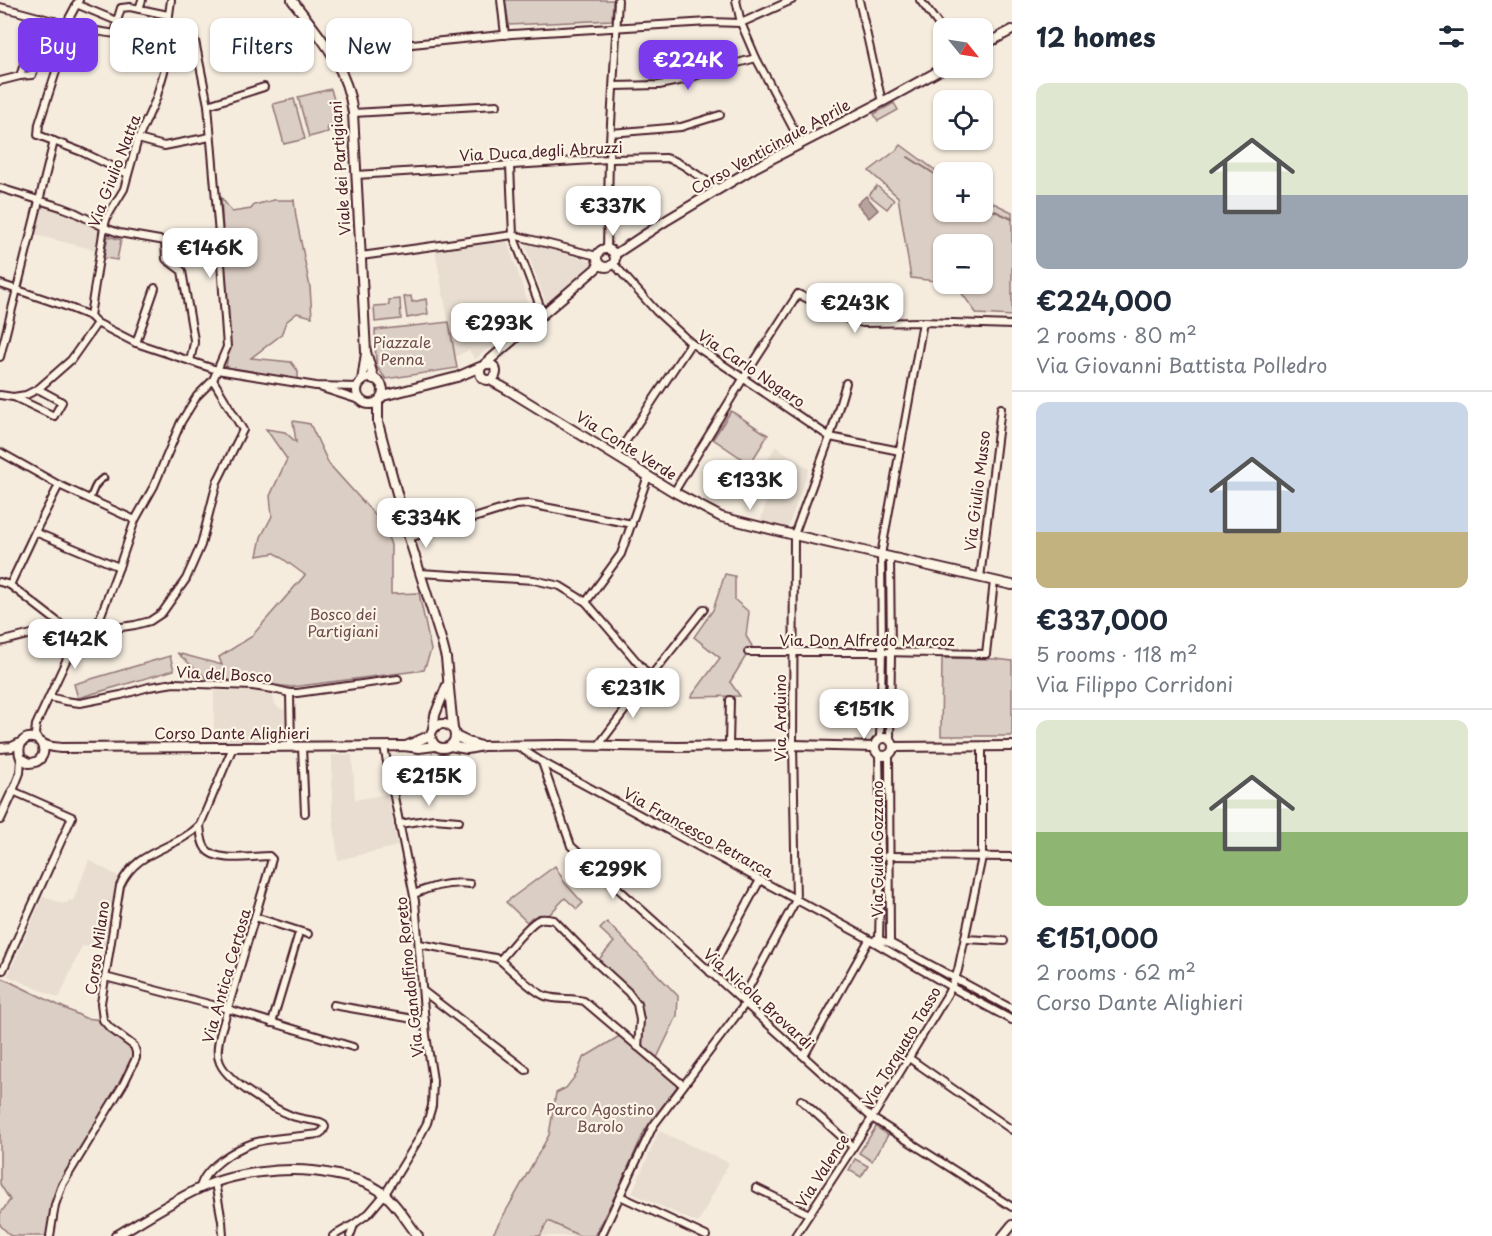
<!DOCTYPE html>
<meta charset="utf-8">
<style>
body{margin:0;font-family:"Playpen Sans",sans-serif;background:#f6f6f7;color:#1f2937;height:100vh;display:flex;flex-direction:column;font-size:22px;white-space:nowrap}
*{box-sizing:border-box;margin:0}
p{font-size:20px;color:#747a83}
.icon{flex:none;width:33px;height:33px;fill:none;stroke:currentColor;stroke-width:2;stroke-linecap:round;stroke-linejoin:round}
.map{position:relative;flex:1;overflow:hidden}
.side{display:flex;flex-direction:column;background:#fff;width:480px}
.side>*{flex:none}
.guide{position:absolute;left:18px;top:18px;width:570px;height:54px;display:flex;gap:12px}
.needle{width:39px;rotate:120deg}
.fabs{position:absolute;left:933px;top:18px;display:grid;gap:12px}
.fabs a{display:grid;place-items:center;width:60px;height:60px;border-radius:12px;background:#fff;box-shadow:0 2px 4px #0004;font-size:30px}
.price{position:absolute;translate:-50% -51px;padding:0 14px;border-radius:12px;background:#fff;color:#222;font-size:20px;line-height:39px;filter:drop-shadow(0 2px 3px #0008)}
.price::after{content:'';position:absolute;left:50%;top:36px;width:18px;height:14px;margin-left:-9px;background:inherit;clip-path:polygon(0 0,100% 0,50% 100%)}
.price.active{background:#7c3aed;color:#fff}
ul{padding:0;list-style:none}
li{display:grid;align-content:center;gap:12px;height:318px;padding:0 24px}
li+li{border-top:2px solid #e0e1e3}
li span{display:grid;place-items:center;height:186px;border-radius:12px;color:#555}
li>.icon{margin-inline-start:auto}
span .icon{width:108px;height:108px;fill:#fffc;stroke-width:1}
li b{font-size:26px}
h2{display:flex;justify-content:space-between;align-items:center;height:72px;padding:0 24px;font-size:26px}
.pill{padding:0 21px;border-radius:12px;background:#fff;box-shadow:0 2px 4px #0004;font-size:21px;line-height:54px}
.pill.active{background:#7c3aed;color:#fff}
main{display:flex;flex:1;min-height:0}
.map>svg:first-child{display:block}
</style>
<main>
<div class="map">
<svg width="1012" height="1236" viewBox="0 0 1012 1236">
<rect width="100%" height="100%" fill="#f5ecde"/>
<filter id="ink" filterUnits="userSpaceOnUse"><feTurbulence type="fractalNoise" baseFrequency=".0167" numOctaves="2"/><feDisplacementMap in="SourceGraphic" scale="12" xChannelSelector="R" yChannelSelector="G"/><feConvolveMatrix kernelMatrix="1 2 1 2 8 2 1 2 1" color-interpolation-filters="sRGB"/></filter>
<g filter="url(#ink)">
<g fill="#e8ddd0">
<path d="M45 205 72 213 100 227 96 250 35 235 41 208Z"/>
<path d="M507 241 532 314 475 359 469 350 455 357 435 250Z"/>
<path d="M524 242 594 262 546 303Z"/>
<path d="M776 446 809 469 788 527 761 520 768 496 751 486Z"/>
<path d="M214 691 272 692 275 704 279 708 285 710 284 739 214 741Z"/>
<path d="M332 755H352L355 800 387 794 398 846 338 860 332 808Z"/>
<path d="M89 860 121 878 116 893 107 949 82 946 59 998 8 976 43 896 63 904 64 902 67 903 69 900 73 901Z"/>
<path d="M659 1131 729 1163 698 1223 632 1193Z"/>
<path d="M548 1221 580 1236H540Z"/>
</g>
<g fill="#dbcec4" stroke="#927678" stroke-width="1.5">
<path d="M505 0H613L612 20 509 25Z"/>
<path d="M331 89 340 122 327 126 328 132 309 137 298 97Z"/>
<path d="M294 99 305 139 284 144 273 104Z"/>
<path d="M894 103 898 110 878 121 874 114Z"/>
<path d="M901 145 943 176 944 212H982L983 198 1012 212V316L977 314 955 284H982V244H944L943 282 911 278 898 197 869 171 898 149Z"/>
<path d="M877 186 894 200 887 209 869 195Z"/>
<path d="M221 197 232 212 251 209 254 205 274 200H294L296 217 310 287 312 317 297 313 286 322 281 335 251 358 291 362 298 371V380L226 367 229 347Z"/>
<path d="M108 236 121 240 117 260 104 258Z"/>
<path d="M411 296 412 302 426 299 428 314 407 318 404 297Z"/>
<path d="M400 299 401 319 375 322 374 306 389 305V300Z"/>
<path d="M449 322 457 368 386 379 376 366 375 330Z"/>
<path d="M731 411 768 435 750 464 713 439Z"/>
<path d="M293 421 310 424 329 464 383 524 391 545V594L419 593 431 650 424 670 292 687 228 680 210 681 177 653 222 665 219 657 251 637 305 575 275 553 257 556 261 537 272 516 270 496 287 459 266 429 285 432 296 442Z"/>
<path d="M725 574 735 576V600L749 612 746 636 752 646 730 682 740 696 691 697 720 658 694 637 713 610Z"/>
<path d="M170 656 174 670 78 698 74 684Z"/>
<path d="M942 658 996 659 1012 661V736H941Z"/>
<path d="M555 866 565 883 583 903 577 909 565 898 546 918 537 920 532 917 527 922 506 902Z"/>
<path d="M607 922 678 996 677 1016 654 1064 678 1085 645 1130 617 1192 594 1236H580L548 1221 540 1236H496L493 1234 549 1135 556 1093 566 1088 577 1074 583 1058 623 1034 638 1046 637 1004 600 966V958L614 942 600 929Z"/>
<path d="M0 973 1 974 0 977 85 1018 103 1020 131 1043 136 1058 67 1176 54 1210 47 1236H11L0 1225V1214L10 1200 0 1184Z"/>
<path d="M876 1127 888 1135 872 1161 859 1153Z"/>
<path d="M855 1159 868 1166 861 1177 849 1170Z"/>
</g>
<path fill="#b8a39e" stroke="#8c6e70" stroke-width="1.5" d="M866 196 878 210 869 218 857 204Z"/>
<g fill="none" stroke-linecap="round" stroke-linejoin="round">
<g stroke="#8c6e70" stroke-width="2">
<path d="M908 157 944 180"/>
<path d="M982 205 1012 219"/>
</g>
<defs>
<path id="pedestrian" d="M90 499C93 491 96 481 104 478"/>
<g id="minor">
<path d="M501 0 505 35"/>
<path d="M736 0 741 23 756 58 801 143"/>
<path d="M859 0 882 102"/>
<path d="M920 0 944 32"/>
<path d="M76 4 117 21 116 34"/>
<path d="M0 7C38 16 78 30 117 34 143 37 170 33 195 41L208 105 219 235 227 347 213 380 197 396 181 422 154 486 135 520 119 567 95 631 79 633"/>
<path d="M139 9 142 0"/>
<path d="M40 17 20 76 32 75 54 21"/>
<path d="M117 21 121 8 130 7 168 15"/>
<path d="M66 24 79 0"/>
<path d="M71 25 39 124 38 135 82 152 128 174"/>
<path d="M332 52 512 34 709 22 741 23 792 0"/>
<path d="M0 81 20 76"/>
<path d="M614 86 659 85 683 80 712 70 756 58"/>
<path d="M208 105 264 87"/>
<path d="M353 113 497 105"/>
<path d="M611 133 681 127 720 115"/>
<path d="M138 139 164 146 210 137"/>
<path d="M510 166 513 235 543 314"/>
<path d="M356 175 609 159 666 158 675 161 684 166 719 189"/>
<path d="M0 188 61 207 74 212 108 229 119 233 177 243 220 242"/>
<path d="M165 242 166 259 182 271 194 340"/>
<path d="M607 249 609 159 618 0"/>
<path d="M361 256 513 235 597 256"/>
<path d="M613 263 656 311 691 343 830 437 900 451"/>
<path d="M0 284 65 306 90 316 97 323 136 343 217 370 316 386 358 387"/>
<path d="M90 316 104 227 107 217 124 189 138 139 156 99 165 68 166 37 171 0"/>
<path d="M136 343 155 288"/>
<path d="M0 357 54 141"/>
<path d="M190 361 194 343"/>
<path d="M322 388 362 401"/>
<path d="M0 395 13 397 26 395 38 389 71 360 97 323"/>
<path d="M14 397 54 416 62 402 38 389"/>
<path d="M0 452 59 485 135 520"/>
<path d="M616 456 691 343"/>
<path d="M674 492 743 379 798 294 850 320 863 323 923 322 1012 325"/>
<path d="M35 532 119 567"/>
<path d="M409 538 516 505 529 504 632 524"/>
<path d="M420 573 534 580 560 586 586 602 650 677"/>
<path d="M980 578 1001 408"/>
<path d="M0 582 10 585 63 626 79 633"/>
<path d="M10 585 35 532 59 485"/>
<path d="M586 602 621 554 648 476"/>
<path d="M95 631 135 625 150 621 162 613 186 579 201 545 217 482 243 430 213 380"/>
<path d="M0 642 63 626"/>
<path d="M748 652H882L986 654 994 581"/>
<path d="M290 693 291 747"/>
<path d="M49 697 65 701 80 703 121 695 149 687 174 683 252 686 273 689 290 693H297L398 679"/>
<path d="M880 739 882 652 881 555 923 322"/>
<path d="M38 740 35 734 36 725 79 633"/>
<path d="M890 740 891 652 890 557"/>
<path d="M517 746 542 762 858 933 951 987 1012 1020"/>
<path d="M598 746 650 677 704 609"/>
<path d="M729 746 730 700"/>
<path d="M302 747 305 813"/>
<path d="M889 754 890 943"/>
<path d="M542 762 571 846 872 1118 1012 1207"/>
<path d="M399 824 434 819 459 821"/>
<path d="M887 856 1012 857"/>
<path d="M414 894C432 886 450 881 470 884"/>
<path d="M255 917 308 934"/>
<path d="M876 939 890 943 1012 1009"/>
<path d="M879 939 881 856 879 754"/>
<path d="M965 939 1004 941"/>
<path d="M419 944 495 958 500 960C510 969 534 992 545 996 558 1001 571 997 584 1001L683 1085"/>
<path d="M500 960C508 951 529 923 540 919 545 918 549 919 554 920L592 959 628 992 637 1004 640 1020 638 1047"/>
<path d="M0 969 3 970 72 817 13 791 20 773 21 759"/>
<path d="M710 972 760 880"/>
<path d="M105 977 228 1009 353 1047"/>
<path d="M423 991 526 1070"/>
<path d="M742 1000 796 900 793 745 794 535 830 437 846 383"/>
<path d="M333 1005 425 1021"/>
<path d="M272 1023 298 936"/>
<path d="M804 1056 869 940"/>
<path d="M909 1058 1012 1130"/>
<path d="M801 1100 853 1147"/>
<path d="M215 1183 222 1221 223 1236"/>
<path d="M200 1188C204 1168 235 1149 253 1143 273 1137 298 1137 319 1134L323 1131 325 1127 324 1124 320 1122C311 1120 301 1119 292 1116 272 1108 229 1083 220 1063 216 1054 218 1044 220 1035L272 859 269 856C253 856 216 863 206 849 201 843 201 833 200 825"/>
<path d="M756 1188 809 1214"/>
<path d="M620 1196 706 1236"/>
<path d="M50 1236 55 1205 62 1185 124 1083 136 1058V1052L134 1046 110 1028 103 1020 101 1003 120 886C137 848 174 851 200 825L233 747"/>
<path d="M333 1236 354 1224 369 1213 385 1194 417 1142 427 1123 432 1106 433 1080 426 1035 415 901 384 747"/>
<path d="M350 1236 354 1225"/>
<path d="M601 1236 653 1126 745 1004"/>
<path d="M795 1236 872 1118 947 995 955 979 958 970 982 857V746"/>
</g>
<g id="tertiary">
<path d="M292 0C320 36 347 66 353 113L366 352 374 379"/>
<path d="M982 46 1012 30"/>
<circle cx="606" cy="258" r="9"/>
<path d="M614 255 667 220 754 168 882 102 944 68"/>
<circle cx="488" cy="372" r="8"/>
<path d="M485 364 600 265"/>
<circle cx="370" cy="391" r="13"/>
<path d="M490 380 508 390 674 492 721 517 794 535 1012 585"/>
<path d="M362 381 366 353"/>
<path d="M383 396 457 377 480 367"/>
<path d="M378 402V423L409 538 441 639 446 658 453 729"/>
<circle cx="443" cy="736" r="12"/>
<path d="M433 729 435 715 447 685"/>
<path d="M455 736 468 742 478 745"/>
<circle cx="884" cy="747" r="9"/>
<path d="M41 743C47 753 41 763 29 763L21 758C17 749 21 736 33 738 39 739 37 740 42 743 47 747 54 747 61 748L404 746 419 748 435 746"/>
<path d="M406 746 431 735"/>
<path d="M450 746 467 749 483 746 559 745 678 747 793 745 875 747"/>
<path d="M893 747 1012 746"/>
<path d="M0 748 12 747 22 742"/>
<path d="M0 819 13 791"/>
<path d="M116 1236C141 1221 166 1205 192 1192 230 1172 290 1165 332 1174 349 1177 369 1182 383 1193 397 1204 407 1222 418 1236"/>
<path d="M1003 1236 1012 1225"/>
</g>
</defs>
<use href="#pedestrian" stroke="#4a1f2b" stroke-width="9"/>
<use href="#minor" stroke="#4a1f2b" stroke-width="10"/>
<use href="#tertiary" stroke="#4a1f2b" stroke-width="12"/>
<use href="#pedestrian" stroke="#fcf5e5" stroke-width="4.5"/>
<use href="#minor" stroke="#fcf5e5" stroke-width="6"/>
<use href="#tertiary" stroke="#fcf5e5" stroke-width="8"/>
</g>
</g>
<g text-anchor="middle" stroke-width="4.5" stroke-linejoin="round" paint-order="stroke">
<g font-size="15" fill="#4a1f2b" stroke="#fcf5e5">
<text transform="translate(771 147) rotate(-29)" y="5">Corso Venticinque Aprile</text>
<text transform="translate(541 152) rotate(-3)" y="5">Via Duca degli Abruzzi</text>
<text transform="translate(341 168) rotate(-94)" y="5">Viale dei Partigiani</text>
<text transform="translate(115 171) rotate(-69)" y="5">Via Giulio Natta</text>
<text transform="translate(751 369) rotate(34)" y="5">Via Carlo Nogaro</text>
<text transform="translate(626 446) rotate(32)" y="5">Via Conte Verde</text>
<text transform="translate(978 491) rotate(-83)" y="5">Via Giulio Musso</text>
<text x="867" y="646">Via Don Alfredo Marcoz</text>
<text transform="translate(224 675) rotate(3)" y="5">Via del Bosco</text>
<text transform="translate(781 718) rotate(-90)" y="5">Via Arduino</text>
<text x="232" y="739">Corso Dante Alighieri</text>
<text transform="translate(698 833) rotate(29)" y="5">Via Francesco Petrarca</text>
<text transform="translate(878 849) rotate(-90)" y="5">Via Guido Gozzano</text>
<text transform="translate(98 948) rotate(-82)" y="5">Corso Milano</text>
<text transform="translate(227 976) rotate(-74)" y="5">Via Antica Certosa</text>
<text transform="translate(410 977) rotate(-96)" y="5">Via Gandolfino Roreto</text>
<text transform="translate(758 999) rotate(42)" y="5">Via Nicola Brovardi</text>
<text transform="translate(902 1047) rotate(-59)" y="5">Via Torquato Tasso</text>
<text transform="translate(823 1171) rotate(-57)" y="5">Via Valence</text>
</g>
<g font-size="15" fill="#6e4b51" stroke="#fcf5e5">
<text x="402" y="348">Piazzale<tspan x="402" dy="17">Penna</tspan></text>
<text x="343" y="620">Bosco dei<tspan x="343" dy="17">Partigiani</tspan></text>
<text x="600" y="1115">Parco Agostino<tspan x="600" dy="17">Barolo</tspan></text>
</g>
</g>
</svg>
<div class="fabs">
<a><svg class="needle" viewBox="-14 -14 28 28"><path d="M0-13l5 13h-10z" fill="#e53935"/><path d="M0 13l5-13h-10z" fill="#747a83"/></svg></a>
<a><svg class="icon" aria-label="locate" viewBox="0 0 24 24"><circle cx="12" cy="12" r="6"/><path d="M12 2v4M12 18v4M2 12h4M18 12h4"/></svg></a>
<a>+</a>
<a>−</a>
</div>
<b class="price active" style="left:688px;top:91px">€224K</b>
<b class="price" style="left:613px;top:237px">€337K</b>
<b class="price" style="left:210px;top:279px">€146K</b>
<b class="price" style="left:855px;top:334px">€243K</b>
<b class="price" style="left:499px;top:354px">€293K</b>
<b class="price" style="left:750px;top:511px">€133K</b>
<b class="price" style="left:426px;top:549px">€334K</b>
<b class="price" style="left:75px;top:670px">€142K</b>
<b class="price" style="left:633px;top:719px">€231K</b>
<b class="price" style="left:864px;top:740px">€151K</b>
<b class="price" style="left:429px;top:807px">€215K</b>
<b class="price" style="left:613px;top:900px">€299K</b>
<div class="guide">
<a class="pill active">Buy</a>
<a class="pill">Rent</a>
<a class="pill">Filters</a>
<a class="pill">New</a>
</div>
</div>
<section class="side">
<h2>12 homes<svg class="icon" aria-label="filters" viewBox="0 0 24 24"><path d="M4 7h16M4 17h16"/><circle cx="9" cy="7" r="2"/><circle cx="15" cy="17" r="2"/></svg></h2>
<ul>
<li><span style="background:linear-gradient(#dfe7d0 60%,#9aa5b1 0)"><svg class="icon" aria-label="home" viewBox="0 0 24 24"><path d="M3 11l9-7 9 7M6 9v11h12V9"/></svg></span><div><b>€224,000</b><p>2 rooms · 80 m²</p><p>Via Giovanni Battista Polledro</p></div></li>
<li><span style="background:linear-gradient(#c9d6e8 70%,#c2b280 0)"><svg class="icon" aria-label="home" viewBox="0 0 24 24"><path d="M3 11l9-7 9 7M6 9v11h12V9"/></svg></span><div><b>€337,000</b><p>5 rooms · 118 m²</p><p>Via Filippo Corridoni</p></div></li>
<li><span style="background:linear-gradient(#dfe7d0 60%,#8fb573 0)"><svg class="icon" aria-label="home" viewBox="0 0 24 24"><path d="M3 11l9-7 9 7M6 9v11h12V9"/></svg></span><div><b>€151,000</b><p>2 rooms · 62 m²</p><p>Corso Dante Alighieri</p></div></li>
</ul>
</section>
</main>
